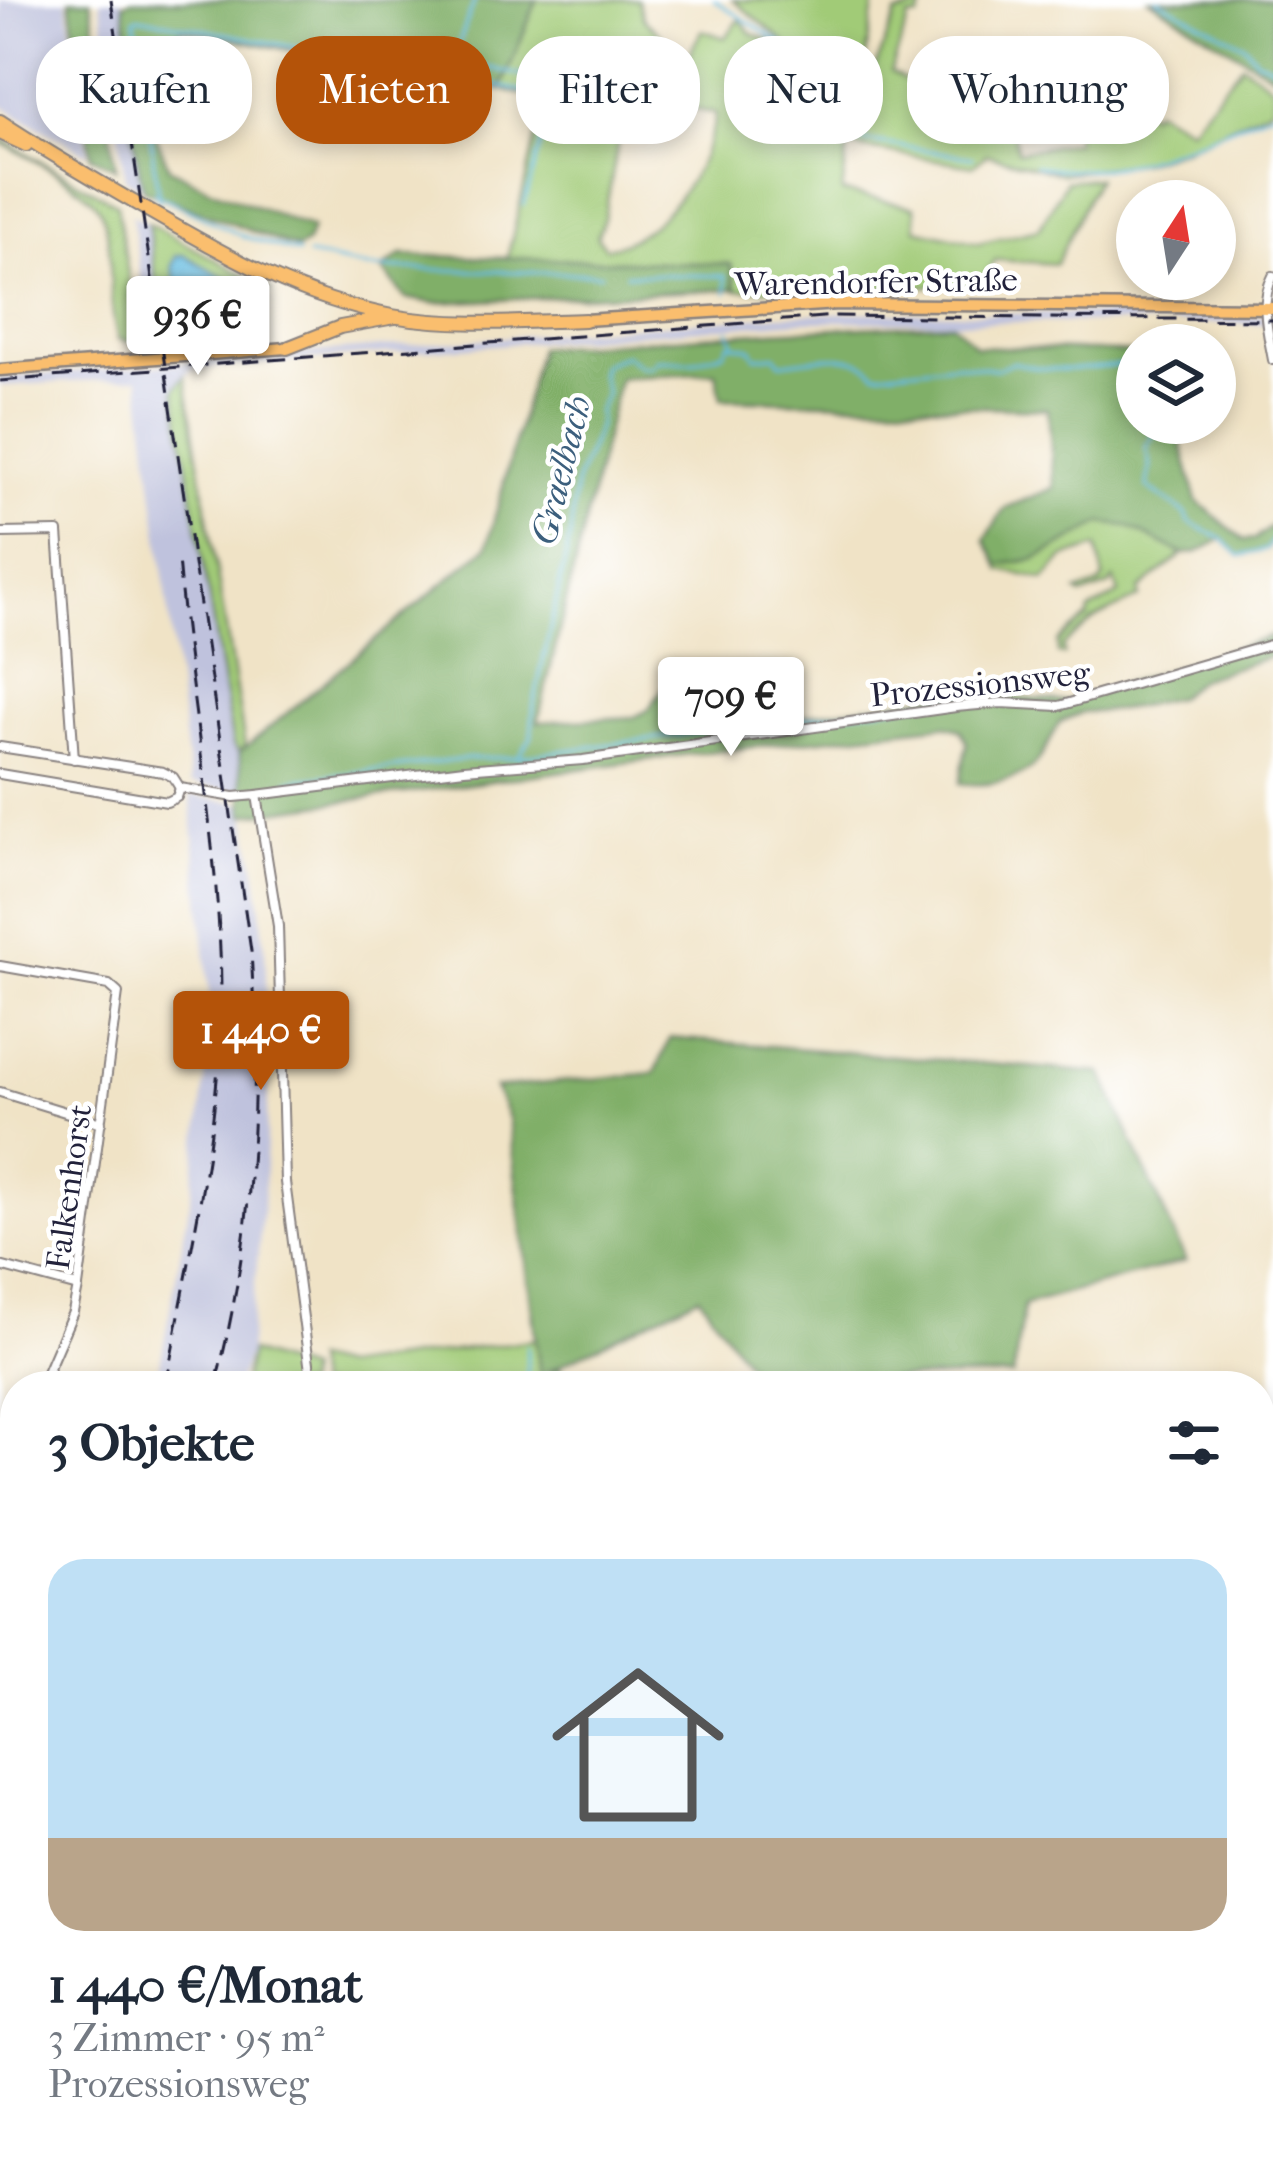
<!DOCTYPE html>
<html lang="de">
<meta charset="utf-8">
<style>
body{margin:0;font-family:"IM FELL French Canon",serif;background:#f6f6f7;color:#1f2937;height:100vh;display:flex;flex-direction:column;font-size:45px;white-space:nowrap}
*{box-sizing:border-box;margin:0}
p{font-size:39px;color:#747a83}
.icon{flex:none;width:66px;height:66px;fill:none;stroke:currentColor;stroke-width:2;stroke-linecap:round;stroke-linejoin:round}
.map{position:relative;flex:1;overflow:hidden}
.drawer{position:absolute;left:0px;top:1371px;width:1275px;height:807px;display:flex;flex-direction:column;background:#fff;border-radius:48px 48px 0 0;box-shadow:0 6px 18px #0003}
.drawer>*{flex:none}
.hud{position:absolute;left:36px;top:36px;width:1203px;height:108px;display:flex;gap:24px}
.needle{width:78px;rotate:12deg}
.buttons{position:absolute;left:1116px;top:180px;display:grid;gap:24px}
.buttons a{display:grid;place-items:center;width:120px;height:120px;border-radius:50%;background:#fff;box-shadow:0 6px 18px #0003;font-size:60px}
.price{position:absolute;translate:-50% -102px;padding:0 27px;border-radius:12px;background:#fff;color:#222;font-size:39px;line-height:78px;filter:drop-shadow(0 3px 6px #0008)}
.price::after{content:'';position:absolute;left:50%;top:72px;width:36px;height:27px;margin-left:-18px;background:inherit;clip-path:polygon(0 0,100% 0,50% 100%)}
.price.current{background:#b45309;color:#fff}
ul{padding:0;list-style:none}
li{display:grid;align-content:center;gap:24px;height:636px;padding:0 48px}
li span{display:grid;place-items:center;height:372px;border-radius:36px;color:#555}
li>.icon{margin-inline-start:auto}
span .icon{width:216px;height:216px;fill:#fffc;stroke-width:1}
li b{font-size:51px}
h2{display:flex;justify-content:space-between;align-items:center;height:144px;padding:0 48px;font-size:51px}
.chip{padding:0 42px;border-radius:48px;background:#fff;box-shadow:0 6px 18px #0003;font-size:42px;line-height:108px}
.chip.current{background:#b45309;color:#fff}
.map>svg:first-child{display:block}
</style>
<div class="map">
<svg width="1273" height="2177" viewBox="0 0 1273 2177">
<rect width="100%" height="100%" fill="#fff"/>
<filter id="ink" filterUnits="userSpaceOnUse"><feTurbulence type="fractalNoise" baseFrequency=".00833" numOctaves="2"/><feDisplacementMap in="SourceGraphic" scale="24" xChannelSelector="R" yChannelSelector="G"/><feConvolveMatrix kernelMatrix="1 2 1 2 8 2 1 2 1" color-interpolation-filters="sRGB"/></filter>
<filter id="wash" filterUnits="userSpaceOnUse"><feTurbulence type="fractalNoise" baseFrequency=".004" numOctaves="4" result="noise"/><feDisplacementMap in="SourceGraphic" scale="48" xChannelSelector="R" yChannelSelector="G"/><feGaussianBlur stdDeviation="2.7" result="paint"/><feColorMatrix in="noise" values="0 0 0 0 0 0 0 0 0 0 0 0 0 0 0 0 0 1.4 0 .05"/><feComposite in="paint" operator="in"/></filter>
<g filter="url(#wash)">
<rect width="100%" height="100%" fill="#f0e3c6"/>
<g fill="#bfc2dd">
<path d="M0 0H67L88 154 0 105Z"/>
<path d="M100 0H122L137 94 128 107 143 190 125 178Z"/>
<path d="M132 215 148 223 164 337 149 339Z"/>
<path d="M864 312 1273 316V324L804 321 191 369 175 389 233 745 239 753 243 781 239 792 190 784 139 378 0 386V378L778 315Z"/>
<path d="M190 795 244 804 257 875 265 947 269 1071 264 1194 248 1354 236 1386H156L192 1189 212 1022Z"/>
</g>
<g fill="#a1cb77" stroke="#627659" stroke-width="3">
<path d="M537 0H638L643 18 683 56 670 103 575 90 576 94 659 108 622 123 604 219 597 237 605 248C660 240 708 166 716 114L677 105 690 52 702 30 725 38 740 19 752 34 774 42 779 53 784 54 787 44 733 0H875L865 63 840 84 874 71 896 15 923 6 919 17 909 18 891 72 938 98 939 110 968 115 1007 108 1018 152 1075 142 1074 124 1091 121 1090 111 1079 115 1045 97 1059 72 1074 82 1084 70 1150 114 1154 109 1190 128 1242 64 1273 86V106L1183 149 1142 162 1062 174 987 154 973 166 848 146 842 192 915 207 916 229 978 243 1039 229 1066 181 1097 178 1056 264 995 260 979 285 737 290 731 264 507 259 545 99 501 90Z"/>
<path d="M0 138 117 204 138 338 130 342 118 339C110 311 111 285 110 256 109 242 106 222 100 210 87 186 25 156 0 142Z"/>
<path d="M148 223 273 291 247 282 243 287 263 300C230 325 206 338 164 339Z"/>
<path d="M185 375 245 746 239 753 233 745 175 389Z"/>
<path d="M1102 523 1127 526 1183 554 1139 590 1140 597 1092 621 1063 646 1064 655 1058 654V642L1088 617 1089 611 1120 593 1114 579 1109 586 1081 596 1077 592 1100 584 1104 578 1097 547 1064 558 1045 580 1001 570 999 565 1036 559Z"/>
<path d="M538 1339 541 1384 560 1365 562 1386H316L313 1360 342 1367Z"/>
<path d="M250 1352 307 1371 304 1386H242Z"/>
<path d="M1260 1944 1273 1948V2028L1265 2050 1267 2113 1260 2114Z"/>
</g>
<g fill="#80af68" stroke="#516852" stroke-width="3">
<path d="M70 0H91L116 168 91 156Z"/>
<path d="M132 0H537L500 90 181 29 137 94 123 4Z"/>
<path d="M1150 0H1273V75Z"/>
<path d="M128 107 145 109 169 168 210 189 312 228 307 243 298 249 143 190Z"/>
<path d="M401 255 730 264 736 289 433 303 405 298 382 269Z"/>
<path d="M952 323 976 346 1137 353V423H1176L1197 501 1244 540 1255 539 1273 525V541L1266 550 1240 556 1222 539 1196 553 1183 554 1127 526 1102 523 1036 559 999 565 985 540 1005 508 1054 488 1048 409 721 399 716 372 619 378 538 722 634 717 648 710 674 673 719 668 760 722 989 687 1007 697 1066 702 1273 636V656L1202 678 1176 698 1119 710 1081 713 1060 722C1053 733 1048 746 1041 757 1028 780 983 788 960 783L967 742 960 729 945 725 689 754 244 815 239 753 487 547 539 348 772 331Z"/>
<path d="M670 1038 1102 1073 1186 1261 1024 1305 1013 1376 760 1382 699 1296 540 1375 508 1118 495 1088 655 1073Z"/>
<path d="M0 1694H15V1840L0 1873Z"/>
<path d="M15 1915V2163H23L19 2177H0V1949Z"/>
<path d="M1034 2163H1149L1151 2177H1032Z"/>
</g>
<path fill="#63bbe0" stroke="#426e8e" stroke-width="3" d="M184 255 231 282 218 305 186 319 172 266 176 256Z"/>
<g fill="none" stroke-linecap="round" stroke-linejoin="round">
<g stroke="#63bbe0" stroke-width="3">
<path d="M475 0 453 59 551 83"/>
<path d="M714 0 781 43 760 115 768 119 788 118"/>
<path d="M1158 0 1245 45 1256 59 1273 66"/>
<path d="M800 125 818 134 973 157"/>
<path d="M1035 165C1120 185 1196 139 1273 111"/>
<path d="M154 193 242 236 298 253"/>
<path d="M159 201 135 19 138 17 554 97"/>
<path d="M524 205 554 98"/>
<path d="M308 255 368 268 601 274"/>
<path d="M626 274 725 276 727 293"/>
<path d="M729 330 734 343"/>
<path d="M1151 423 1155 433 1146 447 1150 466 1147 487 1186 514 1189 522 1222 539 1240 556 1266 550 1273 539"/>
<path d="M518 757 531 738 534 703 570 537 576 482 599 425 598 410 606 393 600 374 603 364 625 355 640 366 650 367 658 360 692 362 724 352 729 343 751 348 756 357 775 355 781 363C814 359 852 348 876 373L955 364 997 369 1013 362C1044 374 1104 369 1137 362"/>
<path d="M288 781 467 759 518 757 999 692"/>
<path d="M527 1346V1383"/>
<path d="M1260 1756 1273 1762"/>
</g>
</g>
</g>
<g filter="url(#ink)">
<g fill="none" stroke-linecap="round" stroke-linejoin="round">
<defs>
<g id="minor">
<path d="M1273 276C1259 302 1268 332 1273 360"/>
<path d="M0 533 58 532 74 759"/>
<path d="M0 747 163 772 173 777 180 788 234 797 257 795 464 769 583 760 956 707 1001 703 1059 706 1273 644"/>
<path d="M0 774 167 802 177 797 180 788"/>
<path d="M257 795 278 926 285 1182 312 1386"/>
<path d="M0 966 109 985 118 993 78 1287 73 1312 41 1386"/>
<path d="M0 1092 101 1123"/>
<path d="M0 1266 78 1287"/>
<path d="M0 1481 15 1446"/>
<path d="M0 1686H15"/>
<path d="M1260 1937 1273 1942"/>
</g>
<g id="major">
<path d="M585 320 838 304 1273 308"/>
<path d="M0 370 287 348"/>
</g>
<g id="highway">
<path d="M0 121C48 153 99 182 149 211 227 256 302 299 392 316 455 327 521 322 585 320"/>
<path d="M0 133 26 145"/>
<path d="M287 348 340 327 395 317"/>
</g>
</defs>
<use href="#minor" stroke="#898280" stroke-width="12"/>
<use href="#major" stroke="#898280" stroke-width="15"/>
<use href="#highway" stroke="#898280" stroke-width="16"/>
<use href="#minor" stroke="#fff" stroke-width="8"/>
<use href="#major" stroke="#fabe6e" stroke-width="10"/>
<use href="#highway" stroke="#fabe6e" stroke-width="12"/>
<g stroke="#22223b" stroke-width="3" stroke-dasharray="18 9" stroke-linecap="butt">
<path d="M111 0 251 951C260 1098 253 1243 215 1386"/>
<path d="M0 381 836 316 1273 320"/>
<path d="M166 1386C188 1258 221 1127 221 996 221 854 190 703 178 559"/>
<path d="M0 1895 15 1861"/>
</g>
</g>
</g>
<g text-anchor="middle" stroke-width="9" stroke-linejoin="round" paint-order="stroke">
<g font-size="33" fill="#22223b" stroke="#fff">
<text transform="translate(876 281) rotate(-1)" y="12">Warendorfer Straße</text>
<text transform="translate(980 683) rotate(-6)" y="12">Prozessionsweg</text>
<text transform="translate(68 1187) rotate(-82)" y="12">Falkenhorst</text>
</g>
<g font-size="36" font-style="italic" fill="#3c5f7d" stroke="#fff">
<text transform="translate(560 470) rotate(-76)" y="13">Graelbach</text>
</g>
</g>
</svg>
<div class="buttons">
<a><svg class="needle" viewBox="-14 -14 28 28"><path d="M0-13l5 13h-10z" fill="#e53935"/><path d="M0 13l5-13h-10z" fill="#747a83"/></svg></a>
<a><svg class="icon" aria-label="layers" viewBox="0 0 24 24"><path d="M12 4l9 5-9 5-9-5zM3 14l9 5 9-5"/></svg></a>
</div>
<b class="price" style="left:198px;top:378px">936 €</b>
<b class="price" style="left:731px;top:759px">709 €</b>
<b class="price current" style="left:261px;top:1093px">1 440 €</b>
<div class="hud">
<a class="chip">Kaufen</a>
<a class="chip current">Mieten</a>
<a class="chip">Filter</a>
<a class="chip">Neu</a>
<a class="chip">Wohnung</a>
</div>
<section class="drawer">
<h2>3 Objekte<svg class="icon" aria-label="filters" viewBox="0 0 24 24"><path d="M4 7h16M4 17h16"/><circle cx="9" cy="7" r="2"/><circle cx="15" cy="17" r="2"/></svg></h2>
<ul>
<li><span style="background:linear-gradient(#bfe0f5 75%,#b9a48a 0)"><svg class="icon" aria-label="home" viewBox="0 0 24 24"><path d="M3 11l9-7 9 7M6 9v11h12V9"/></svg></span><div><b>1 440 €/Monat</b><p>3 Zimmer · 95 m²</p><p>Prozessionsweg</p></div></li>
</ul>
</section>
</div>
